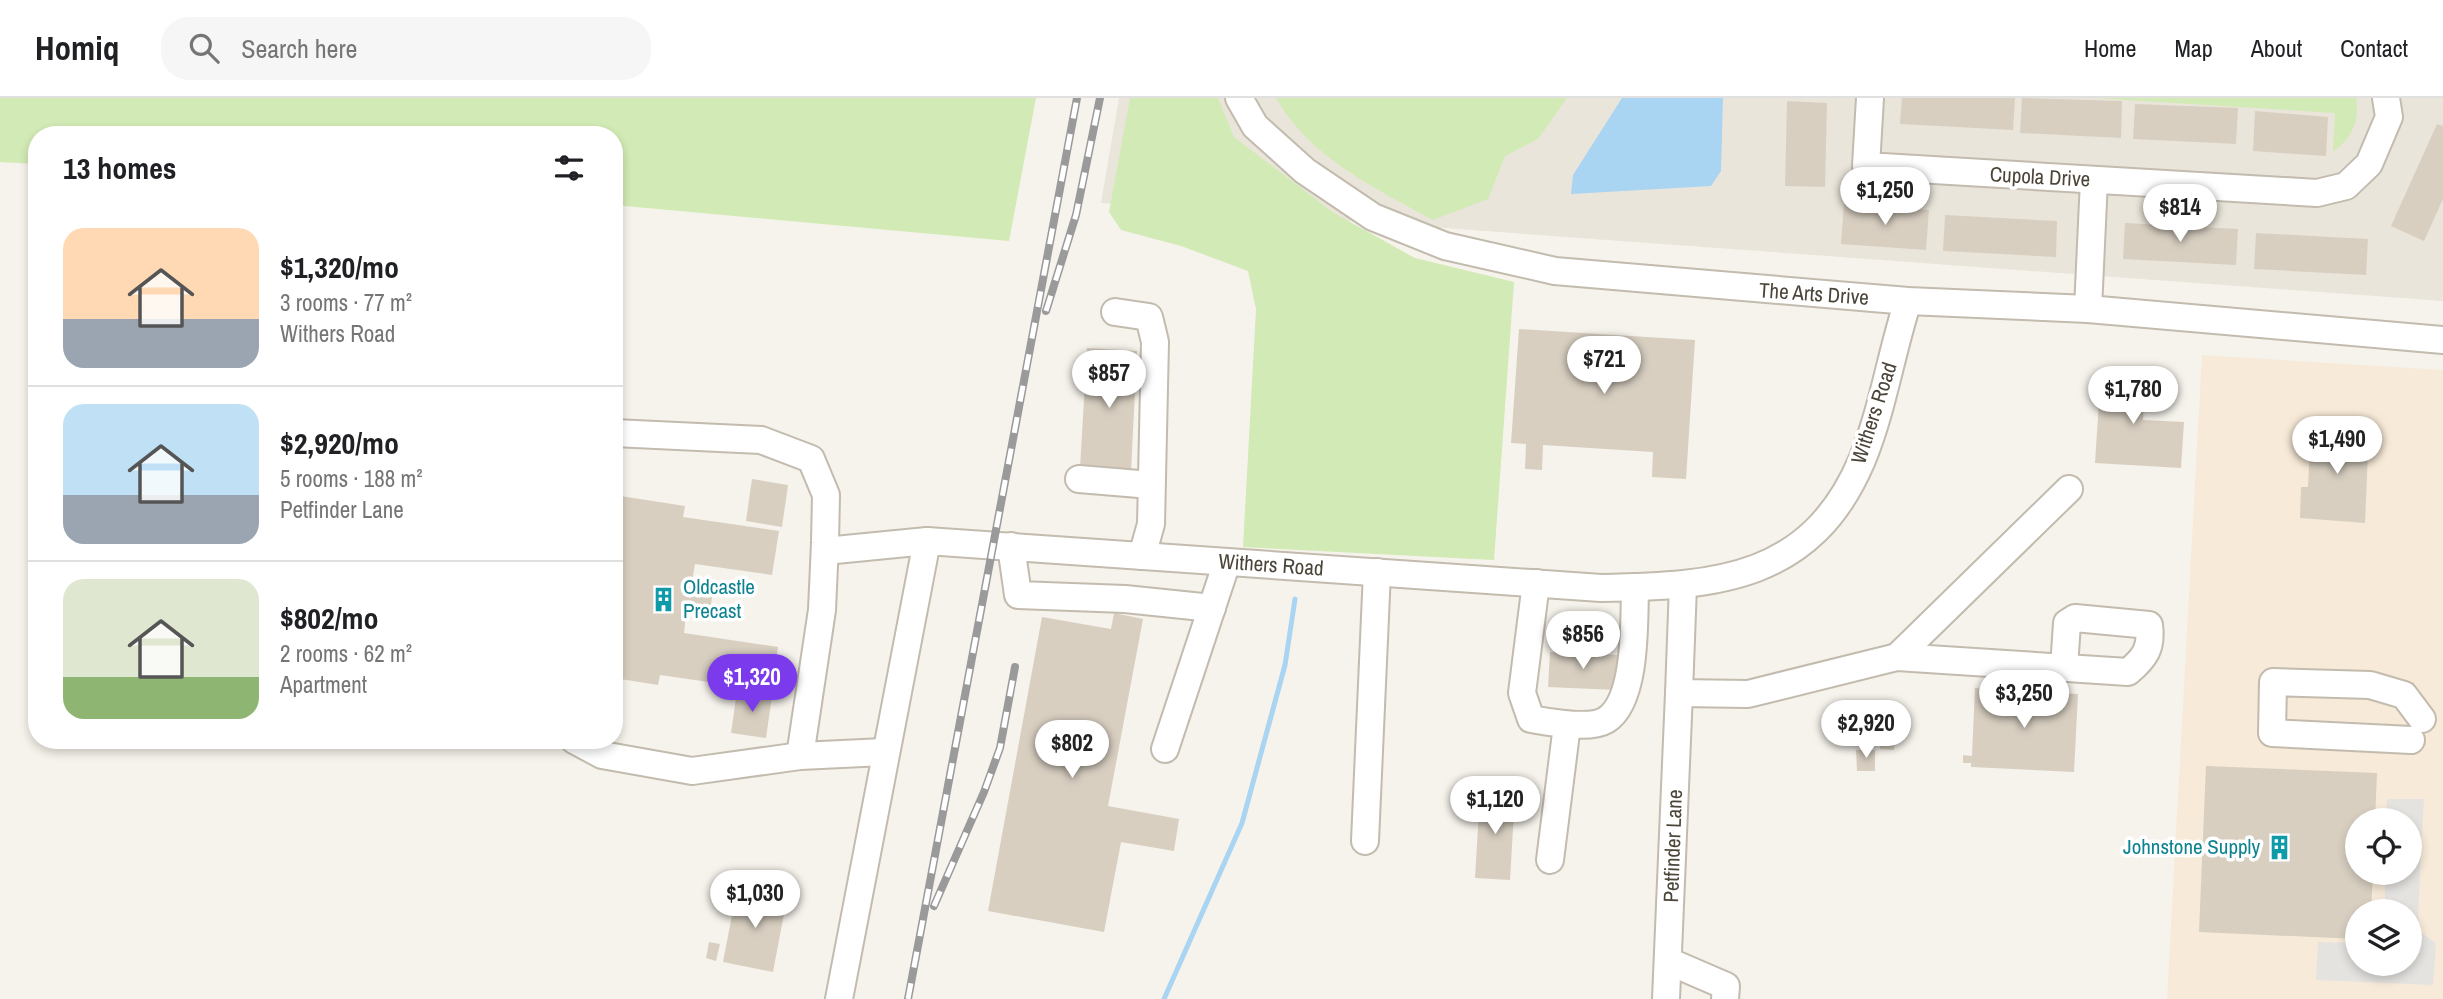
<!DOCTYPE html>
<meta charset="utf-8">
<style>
body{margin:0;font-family:"Archivo Narrow",sans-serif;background:#f6f6f6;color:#202124;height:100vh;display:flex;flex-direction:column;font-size:26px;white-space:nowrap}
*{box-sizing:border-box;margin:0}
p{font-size:23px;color:#757577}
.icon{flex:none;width:38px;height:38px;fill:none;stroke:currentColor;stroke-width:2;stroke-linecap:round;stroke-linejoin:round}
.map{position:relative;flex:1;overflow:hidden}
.side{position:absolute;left:28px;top:28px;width:595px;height:623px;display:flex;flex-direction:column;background:#fff;border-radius:28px;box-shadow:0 4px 10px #0003}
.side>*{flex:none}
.fabs{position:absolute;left:2345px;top:710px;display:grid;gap:14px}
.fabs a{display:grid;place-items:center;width:77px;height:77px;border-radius:50%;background:#fff;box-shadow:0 4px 10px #0003;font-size:35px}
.price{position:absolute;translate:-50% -60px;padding:0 16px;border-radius:24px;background:#fff;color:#222;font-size:23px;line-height:46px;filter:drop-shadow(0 2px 4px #0008)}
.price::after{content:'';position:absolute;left:50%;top:42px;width:21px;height:16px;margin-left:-10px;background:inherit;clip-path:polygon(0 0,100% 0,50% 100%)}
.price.on{background:#7c3aed;color:#fff}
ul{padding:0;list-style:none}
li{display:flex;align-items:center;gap:21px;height:175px;padding:0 35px}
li+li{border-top:2px solid #e0e0e0}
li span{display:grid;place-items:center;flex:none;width:196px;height:140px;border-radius:21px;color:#555}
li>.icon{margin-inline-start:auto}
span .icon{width:84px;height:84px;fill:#fffc;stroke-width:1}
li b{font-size:30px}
h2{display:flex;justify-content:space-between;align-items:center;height:84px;padding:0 35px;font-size:30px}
header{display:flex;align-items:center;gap:42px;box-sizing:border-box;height:98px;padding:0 35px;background:#fff;border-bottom:2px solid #e0e0e0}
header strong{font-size:33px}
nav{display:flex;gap:38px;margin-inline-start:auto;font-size:24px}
.search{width:490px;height:63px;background:#f6f6f6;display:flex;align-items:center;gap:18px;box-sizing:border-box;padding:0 24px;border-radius:28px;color:#757577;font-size:26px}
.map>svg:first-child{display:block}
</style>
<header>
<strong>Homiq</strong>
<div class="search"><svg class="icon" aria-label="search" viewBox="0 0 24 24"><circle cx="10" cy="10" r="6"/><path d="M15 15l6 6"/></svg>Search here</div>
<nav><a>Home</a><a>Map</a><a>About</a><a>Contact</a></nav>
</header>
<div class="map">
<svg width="2443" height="901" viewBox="0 0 2443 901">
<rect width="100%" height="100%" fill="#f6f3ec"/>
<path fill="#eae5da" d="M1119 0H2443V203L1101 105Z"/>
<path fill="#f7ead8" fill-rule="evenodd" d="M2202 257 2443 272V901H2167ZM2357 723H2410V775H2357ZM2357 814H2410V866H2357Z"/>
<g fill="#d2eab5">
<path d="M0 0H1036L1009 143 614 107V37H37V66L0 64Z"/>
<path d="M1130 0H1218L1234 39 1334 115 1415 160 1514 184 1494 462 1243 449 1256 211 1248 173 1181 148 1121 132 1109 114Z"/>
<path d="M1276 0H1567L1538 41 1505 58 1488 101 1433 122C1375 90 1310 60 1276 0Z"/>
<path d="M2094 0H2356C2360 23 2352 40 2333 54L2335 15Z"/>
</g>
<path fill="#e5e3e0" d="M2387 701H2424L2418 818 2422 835 2436 845 2433 887 2316 882 2318 844 2357 845V866H2410V814H2385V775H2410V723H2386Z"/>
<path fill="#a9d4f2" d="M1622 0H1723L1721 73 1711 88 1571 96 1573 77Z"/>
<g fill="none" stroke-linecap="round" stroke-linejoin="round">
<path stroke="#a9d4f2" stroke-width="5" d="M1164 901 1242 725 1285 567 1295 501"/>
</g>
<g fill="#d8cfc1">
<path d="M1902 0H2015L2013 32 1900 26Z"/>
<path d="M2022 0 2122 3 2121 40 2020 35Z"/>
<path d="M1787 3 1827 5 1825 89 1785 88Z"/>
<path d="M2135 6 2238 10 2236 46 2133 41Z"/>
<path d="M2255 13 2328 19 2326 58 2253 53Z"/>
<path d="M2437 26 2443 28V101L2424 143 2391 128Z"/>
<path d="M1844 106 1929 112 1926 152 1841 146Z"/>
<path d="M1945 117 2057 123 2056 159 1943 153Z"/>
<path d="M2125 125 2238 131 2236 167 2123 161Z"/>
<path d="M2256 135 2368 141 2366 177 2254 171Z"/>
<path d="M1519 231 1695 242 1686 381 1652 379 1653 354 1543 347 1542 372 1525 371 1526 346 1511 345Z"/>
<path d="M1087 250 1137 253 1131 373 1080 370Z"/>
<path d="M2101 273 2146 276 2143 322 2184 324 2181 370 2095 365Z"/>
<path d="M2311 329 2369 331 2365 425 2300 420 2301 389H2308Z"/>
<path d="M752 381 788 387 782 429 746 423Z"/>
<path d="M614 397 685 408 683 419 779 433 772 477 695 466 692 484 714 487 709 519 686 515 684 535 778 549 771 593 660 577 658 587 614 580Z"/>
<path d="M1114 515 1143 521 1108 708 1179 721 1174 753 1121 744 1104 834 988 813 1042 519 1111 531Z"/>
<path d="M1550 554 1619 557 1617 592 1548 589Z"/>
<path d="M1975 590 2078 596 2074 674 1971 669V665H1963V657L1972 658Z"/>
<path d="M737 593 772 598 766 640 731 635Z"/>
<path d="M1881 640H1895L1894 652 1880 651Z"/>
<path d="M1856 652H1875V673H1857Z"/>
<path d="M2206 668 2377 675 2375 723H2357V775H2373L2371 814H2357V841L2199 834Z"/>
<path d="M1480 695 1515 697 1510 782 1475 780Z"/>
<path d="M737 791 787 800 773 874 723 864Z"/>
<path d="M709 844 720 846 716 863 706 860Z"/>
</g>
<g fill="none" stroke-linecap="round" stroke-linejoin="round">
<defs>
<g id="minor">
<path d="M1239 0 1255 28 1305 73 1373 119 1445 148 1555 173 1908 203 2088 211 2443 242"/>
<path d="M1870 0 1866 68 2317 95 2346 88 2369 66 2389 19 2386 0"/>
<path d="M2088 211 2094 82"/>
<path d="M1115 214 1149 219 1155 244 1151 426 1142 458"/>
<path d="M614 335 761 342 811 361 826 397 825 445 822 512 800 658"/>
<path d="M1079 381 1151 387"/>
<path d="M1011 448 1018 497 1125 501 1212 510"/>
<path d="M825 453 927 443"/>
<path d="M1536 485 1522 595 1531 621C1549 624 1590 632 1606 622 1637 603 1634 523 1635 489"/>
<path d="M1683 487 1679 595 1748 596 1897 559 2128 574C2145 560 2152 550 2149 527L2075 520 2067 525 2064 570"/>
<path d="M1897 559 2069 391"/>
<path d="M574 642 602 657 692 673 800 658 884 654"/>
<path d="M2411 642 2272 635 2273 584 2370 587 2404 597 2422 621"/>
<path d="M1165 651 1227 464"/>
<path d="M1365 743 1377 474"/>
<path d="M1550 762 1567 627"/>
<path d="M1668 863 1726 888 1725 901"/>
<path d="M839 901 927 443 1601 490C1717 488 1811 482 1862 362 1883 311 1891 255 1908 203"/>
<path d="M1666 901 1679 595"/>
</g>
</defs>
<use href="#minor" stroke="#c2bbae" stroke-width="30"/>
<use href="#minor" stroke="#fff" stroke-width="26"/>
<defs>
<g id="rail">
<path d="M1046 213 1076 117 1100 0"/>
<path d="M934 808 984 694 1000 650 1015 569"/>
<path d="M908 901 1077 0"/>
</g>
</defs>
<use href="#rail" stroke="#9a9a9a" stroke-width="8"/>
<use href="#rail" stroke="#fff" stroke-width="5" stroke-dasharray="16" stroke-linecap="butt"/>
</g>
<defs>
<symbol id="building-bare" viewBox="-9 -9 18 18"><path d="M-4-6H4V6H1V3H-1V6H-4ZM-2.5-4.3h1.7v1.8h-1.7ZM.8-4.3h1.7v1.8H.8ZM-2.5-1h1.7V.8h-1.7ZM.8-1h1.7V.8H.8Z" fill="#0f9aa8" stroke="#fff" stroke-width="2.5" paint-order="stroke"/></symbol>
</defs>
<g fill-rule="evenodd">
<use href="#building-bare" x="646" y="484" width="35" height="35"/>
<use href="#building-bare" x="2262" y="732" width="35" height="35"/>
</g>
<g text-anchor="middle" stroke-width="7" stroke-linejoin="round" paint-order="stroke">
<g font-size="21" fill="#4b4439" stroke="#fff">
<text transform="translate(2040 79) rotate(3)" y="7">Cupola Drive</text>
<text transform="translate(1814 196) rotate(4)" y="7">The Arts Drive</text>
<text transform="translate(1874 315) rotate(-72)" y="7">Withers Road</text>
<text transform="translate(1271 467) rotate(4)" y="7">Withers Road</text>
<text transform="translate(1673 748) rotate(-88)" y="7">Petfinder Lane</text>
</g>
<g font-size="21" fill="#0d838f" stroke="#fff" text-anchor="start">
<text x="683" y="496">Oldcastle<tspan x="683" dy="24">Precast</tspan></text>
<text x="2260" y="756" text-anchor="end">Johnstone Supply</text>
</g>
</g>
</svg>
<div class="fabs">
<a><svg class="icon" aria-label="locate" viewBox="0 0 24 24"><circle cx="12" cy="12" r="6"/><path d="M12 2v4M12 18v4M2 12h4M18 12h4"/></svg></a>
<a><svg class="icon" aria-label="layers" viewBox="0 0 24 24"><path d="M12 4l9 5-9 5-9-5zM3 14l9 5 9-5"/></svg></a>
</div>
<b class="price" style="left:1885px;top:129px">$1,250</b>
<b class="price" style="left:2180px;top:146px">$814</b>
<b class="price" style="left:1604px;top:298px">$721</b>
<b class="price" style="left:1109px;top:312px">$857</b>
<b class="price" style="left:2133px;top:328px">$1,780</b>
<b class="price" style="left:2337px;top:378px">$1,490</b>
<b class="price" style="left:1583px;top:573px">$856</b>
<b class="price on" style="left:752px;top:616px">$1,320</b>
<b class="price" style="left:2024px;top:632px">$3,250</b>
<b class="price" style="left:1866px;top:662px">$2,920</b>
<b class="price" style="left:1072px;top:682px">$802</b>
<b class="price" style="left:1495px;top:738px">$1,120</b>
<b class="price" style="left:755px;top:832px">$1,030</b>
<section class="side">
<h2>13 homes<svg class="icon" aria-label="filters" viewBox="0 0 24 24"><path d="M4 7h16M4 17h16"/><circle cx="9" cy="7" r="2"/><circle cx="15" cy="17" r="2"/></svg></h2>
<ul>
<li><span style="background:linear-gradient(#ffd9b3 65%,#9aa5b1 0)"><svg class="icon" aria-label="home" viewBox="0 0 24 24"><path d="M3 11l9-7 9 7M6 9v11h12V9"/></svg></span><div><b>$1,320/mo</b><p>3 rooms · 77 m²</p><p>Withers Road</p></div></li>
<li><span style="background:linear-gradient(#bfe0f5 65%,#9aa5b1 0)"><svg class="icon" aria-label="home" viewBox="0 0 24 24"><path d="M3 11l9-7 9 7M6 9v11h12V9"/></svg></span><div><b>$2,920/mo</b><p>5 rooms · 188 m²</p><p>Petfinder Lane</p></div></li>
<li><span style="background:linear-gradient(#dfe7d0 70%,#8fb573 0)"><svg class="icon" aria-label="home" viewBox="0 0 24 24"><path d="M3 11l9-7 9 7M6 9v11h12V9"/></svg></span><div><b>$802/mo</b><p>2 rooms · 62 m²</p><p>Apartment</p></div></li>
</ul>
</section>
</div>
